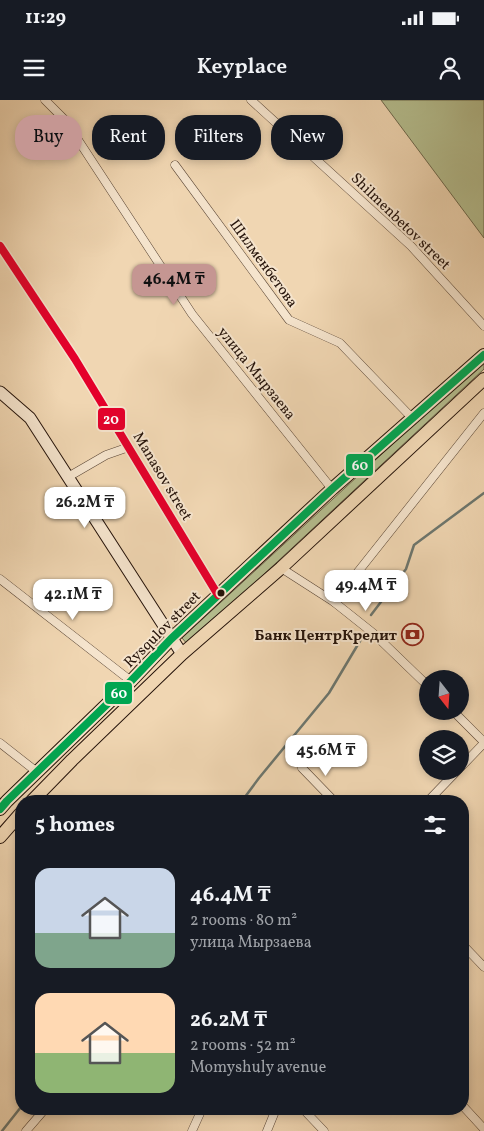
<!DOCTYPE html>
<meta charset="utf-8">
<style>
body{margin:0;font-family:Vollkorn,serif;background:#20242c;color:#f1f3f6;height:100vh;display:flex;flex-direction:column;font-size:19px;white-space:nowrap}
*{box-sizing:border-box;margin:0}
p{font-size:16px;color:#9ea1a6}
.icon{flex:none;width:28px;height:28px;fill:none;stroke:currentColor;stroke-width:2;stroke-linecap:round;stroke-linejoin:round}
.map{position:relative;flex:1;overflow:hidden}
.sheet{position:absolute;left:15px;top:695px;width:454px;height:320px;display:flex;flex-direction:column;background:#171b24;border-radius:20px;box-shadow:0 2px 8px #0003}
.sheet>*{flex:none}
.hud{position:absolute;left:15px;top:15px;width:455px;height:45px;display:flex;gap:10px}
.needle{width:32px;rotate:163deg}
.buttons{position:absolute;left:419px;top:570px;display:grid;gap:10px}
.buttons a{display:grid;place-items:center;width:50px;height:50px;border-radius:50%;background:#171b24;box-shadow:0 2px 8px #0003;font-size:25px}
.price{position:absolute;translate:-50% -42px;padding:0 11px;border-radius:10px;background:#fff;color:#222;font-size:16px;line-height:32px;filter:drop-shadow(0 1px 2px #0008)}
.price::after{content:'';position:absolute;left:50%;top:30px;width:15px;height:11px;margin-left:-8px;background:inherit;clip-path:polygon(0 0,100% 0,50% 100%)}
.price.active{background:#c59692;color:#111}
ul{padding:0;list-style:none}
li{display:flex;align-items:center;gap:15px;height:125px;padding:0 20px}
li span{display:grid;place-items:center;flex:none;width:140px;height:100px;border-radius:15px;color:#555}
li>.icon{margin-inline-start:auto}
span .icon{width:60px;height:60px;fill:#fffc;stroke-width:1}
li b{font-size:21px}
h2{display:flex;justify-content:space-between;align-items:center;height:60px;padding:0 20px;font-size:21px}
.pill{padding:0 18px;border-radius:20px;background:#171b24;box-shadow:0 2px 8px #0003;font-size:18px;line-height:45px}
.pill.active{background:#c59692;color:#111}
.status{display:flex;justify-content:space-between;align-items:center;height:35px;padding:0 25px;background:#171b24;direction:ltr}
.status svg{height:14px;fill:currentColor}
header{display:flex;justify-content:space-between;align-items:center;height:65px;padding:0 20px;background:#171b24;font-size:22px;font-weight:600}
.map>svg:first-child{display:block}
</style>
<div class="status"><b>11:29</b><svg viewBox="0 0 49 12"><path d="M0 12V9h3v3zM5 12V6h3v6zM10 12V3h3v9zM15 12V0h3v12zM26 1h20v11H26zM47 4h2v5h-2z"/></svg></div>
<header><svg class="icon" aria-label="menu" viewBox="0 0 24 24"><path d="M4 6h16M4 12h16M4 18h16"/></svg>Keyplace<svg class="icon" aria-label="person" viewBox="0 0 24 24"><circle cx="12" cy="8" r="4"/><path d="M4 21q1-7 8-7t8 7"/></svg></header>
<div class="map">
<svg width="484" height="1031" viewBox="0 0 484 1031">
<rect width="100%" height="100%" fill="#f0d6b2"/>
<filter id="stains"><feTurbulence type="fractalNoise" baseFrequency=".004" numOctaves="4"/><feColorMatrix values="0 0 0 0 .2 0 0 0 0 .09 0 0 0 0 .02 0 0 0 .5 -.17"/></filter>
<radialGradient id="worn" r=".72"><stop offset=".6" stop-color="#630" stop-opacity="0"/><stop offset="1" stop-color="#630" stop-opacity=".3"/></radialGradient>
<g fill="#b5be8f" stroke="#6d684c">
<path d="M381 0H484V138L384 4Z"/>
<path d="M484 260V269L188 545 182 538Z"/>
</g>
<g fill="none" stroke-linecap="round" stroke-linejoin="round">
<g stroke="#6c766e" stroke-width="2.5">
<path d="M371 515 406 469 414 445 484 393"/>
<path d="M242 701 259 678 329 593 363 536"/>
<path d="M2 1031 21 1007"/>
</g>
<defs>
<g id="street">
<path d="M45 0 65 20 192 214 332 389"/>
<path d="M251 0 411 146 484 226"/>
<path d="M175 65 289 220 340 243 413 319"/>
<path d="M0 146 75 259 218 495"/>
<path d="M68 377 106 355 129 347"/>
<path d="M281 468 334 502 373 533 428 586"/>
<path d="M0 479 131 581"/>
<path d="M334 502 484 313"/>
<path d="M453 611 484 642"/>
<path d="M0 643 37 672"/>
<path d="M302 668 334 701"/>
<path d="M460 668 484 643"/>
<path d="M428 701 457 671"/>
<path d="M462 844 484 867"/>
<path d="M462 1005 484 1029"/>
<path d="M303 1009 324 1031"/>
<path d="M26 1031 45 1009"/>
<path d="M192 1031 202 1009"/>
<path d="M267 1031 276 1009"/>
</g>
<path id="secondary" d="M0 292 30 318 182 554"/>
<g id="primary">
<path d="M32 701 72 660 182 554 281 468 484 279"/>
<path d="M0 709 7 701 131 581 171 539 332 389 484 255"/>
<path d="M0 737 21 713"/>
</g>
</defs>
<use href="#street" stroke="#584434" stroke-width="9"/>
<use href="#secondary" stroke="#25130a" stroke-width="13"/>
<use href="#primary" stroke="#25130a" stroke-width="14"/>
<use href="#street" stroke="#f5e4cd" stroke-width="8"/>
<use href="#secondary" stroke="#f5e4cd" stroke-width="11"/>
<use href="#primary" stroke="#f0d6b2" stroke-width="12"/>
<defs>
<path id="bus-1" d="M0 709 7 701 131 581 171 539 332 389 484 255"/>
<path id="bus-2" d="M0 146 75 259 218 495"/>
</defs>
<use href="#bus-1" stroke="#f5e4cd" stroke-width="11"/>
<use href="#bus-2" stroke="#f5e4cd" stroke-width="11"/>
<use href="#bus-1" stroke="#00a651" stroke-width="8"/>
<use href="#bus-2" stroke="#e4002b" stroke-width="8"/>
</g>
<defs>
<symbol id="bank-ring" viewBox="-11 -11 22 22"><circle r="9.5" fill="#f5e4cd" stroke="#8f2418" stroke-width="1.5"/><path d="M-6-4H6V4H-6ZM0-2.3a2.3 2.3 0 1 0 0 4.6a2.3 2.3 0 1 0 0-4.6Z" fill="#8f2418"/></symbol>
</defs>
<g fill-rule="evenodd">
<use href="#bank-ring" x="400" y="522" width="25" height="25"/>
</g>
<circle fill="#25130a" stroke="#f5e4cd" stroke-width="2" cx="221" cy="493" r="4.5"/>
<g text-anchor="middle" stroke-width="4" stroke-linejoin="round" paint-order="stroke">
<g font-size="15" fill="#25130a" stroke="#f5e4cd">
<text transform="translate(401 121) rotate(44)" y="5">Shilmenbetov street</text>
<text transform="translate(264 163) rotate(54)" y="5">Шилменбетова</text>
<text transform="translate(257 273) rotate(51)" y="5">улица Мырзаева</text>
<text transform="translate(163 376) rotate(59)" y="5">Manasov street</text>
<text transform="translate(162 529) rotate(-45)" y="5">Rysqulov street</text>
</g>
<g font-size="15" font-weight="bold" fill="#25130a" stroke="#f5e4cd" text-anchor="end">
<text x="397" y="540">Банк ЦентрКредит</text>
</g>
</g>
<g stroke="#f5e4cd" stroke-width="2">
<rect x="97" y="307" width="29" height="24" rx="5" fill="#e4002b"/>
<rect x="345" y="353" width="29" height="24" rx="5" fill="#00a651"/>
<rect x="104" y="581" width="29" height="24" rx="5" fill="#00a651"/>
</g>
<g font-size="14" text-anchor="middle" font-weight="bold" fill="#fff">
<text x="111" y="324">20</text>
<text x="360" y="370">60</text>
<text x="119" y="598">60</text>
</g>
<rect width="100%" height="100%" filter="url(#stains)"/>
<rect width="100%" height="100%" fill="url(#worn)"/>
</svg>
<div class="buttons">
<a><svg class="needle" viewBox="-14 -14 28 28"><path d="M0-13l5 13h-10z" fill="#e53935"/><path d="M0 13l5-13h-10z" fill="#9ea1a6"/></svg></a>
<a><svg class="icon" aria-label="layers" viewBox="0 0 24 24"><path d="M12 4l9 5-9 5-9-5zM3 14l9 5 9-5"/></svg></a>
</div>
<b class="price active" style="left:174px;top:206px">46.4M ₸</b>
<b class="price" style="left:85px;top:429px">26.2M ₸</b>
<b class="price" style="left:366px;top:512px">49.4M ₸</b>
<b class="price" style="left:73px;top:521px">42.1M ₸</b>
<b class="price" style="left:326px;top:677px">45.6M ₸</b>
<div class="hud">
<a class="pill active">Buy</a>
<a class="pill">Rent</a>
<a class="pill">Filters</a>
<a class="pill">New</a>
</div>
<section class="sheet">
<h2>5 homes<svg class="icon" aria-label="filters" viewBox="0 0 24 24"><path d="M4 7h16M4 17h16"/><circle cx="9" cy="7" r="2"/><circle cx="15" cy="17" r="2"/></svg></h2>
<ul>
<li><span style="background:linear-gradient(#c9d6e8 65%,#7fa58c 0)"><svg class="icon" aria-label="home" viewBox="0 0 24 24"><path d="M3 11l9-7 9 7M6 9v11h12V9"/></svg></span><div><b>46.4M ₸</b><p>2 rooms · 80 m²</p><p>улица Мырзаева</p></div></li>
<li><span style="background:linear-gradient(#ffd9b3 60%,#8fb573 0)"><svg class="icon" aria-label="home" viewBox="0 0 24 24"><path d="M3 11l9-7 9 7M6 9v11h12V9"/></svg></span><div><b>26.2M ₸</b><p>2 rooms · 52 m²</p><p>Momyshuly avenue</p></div></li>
</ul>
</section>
</div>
